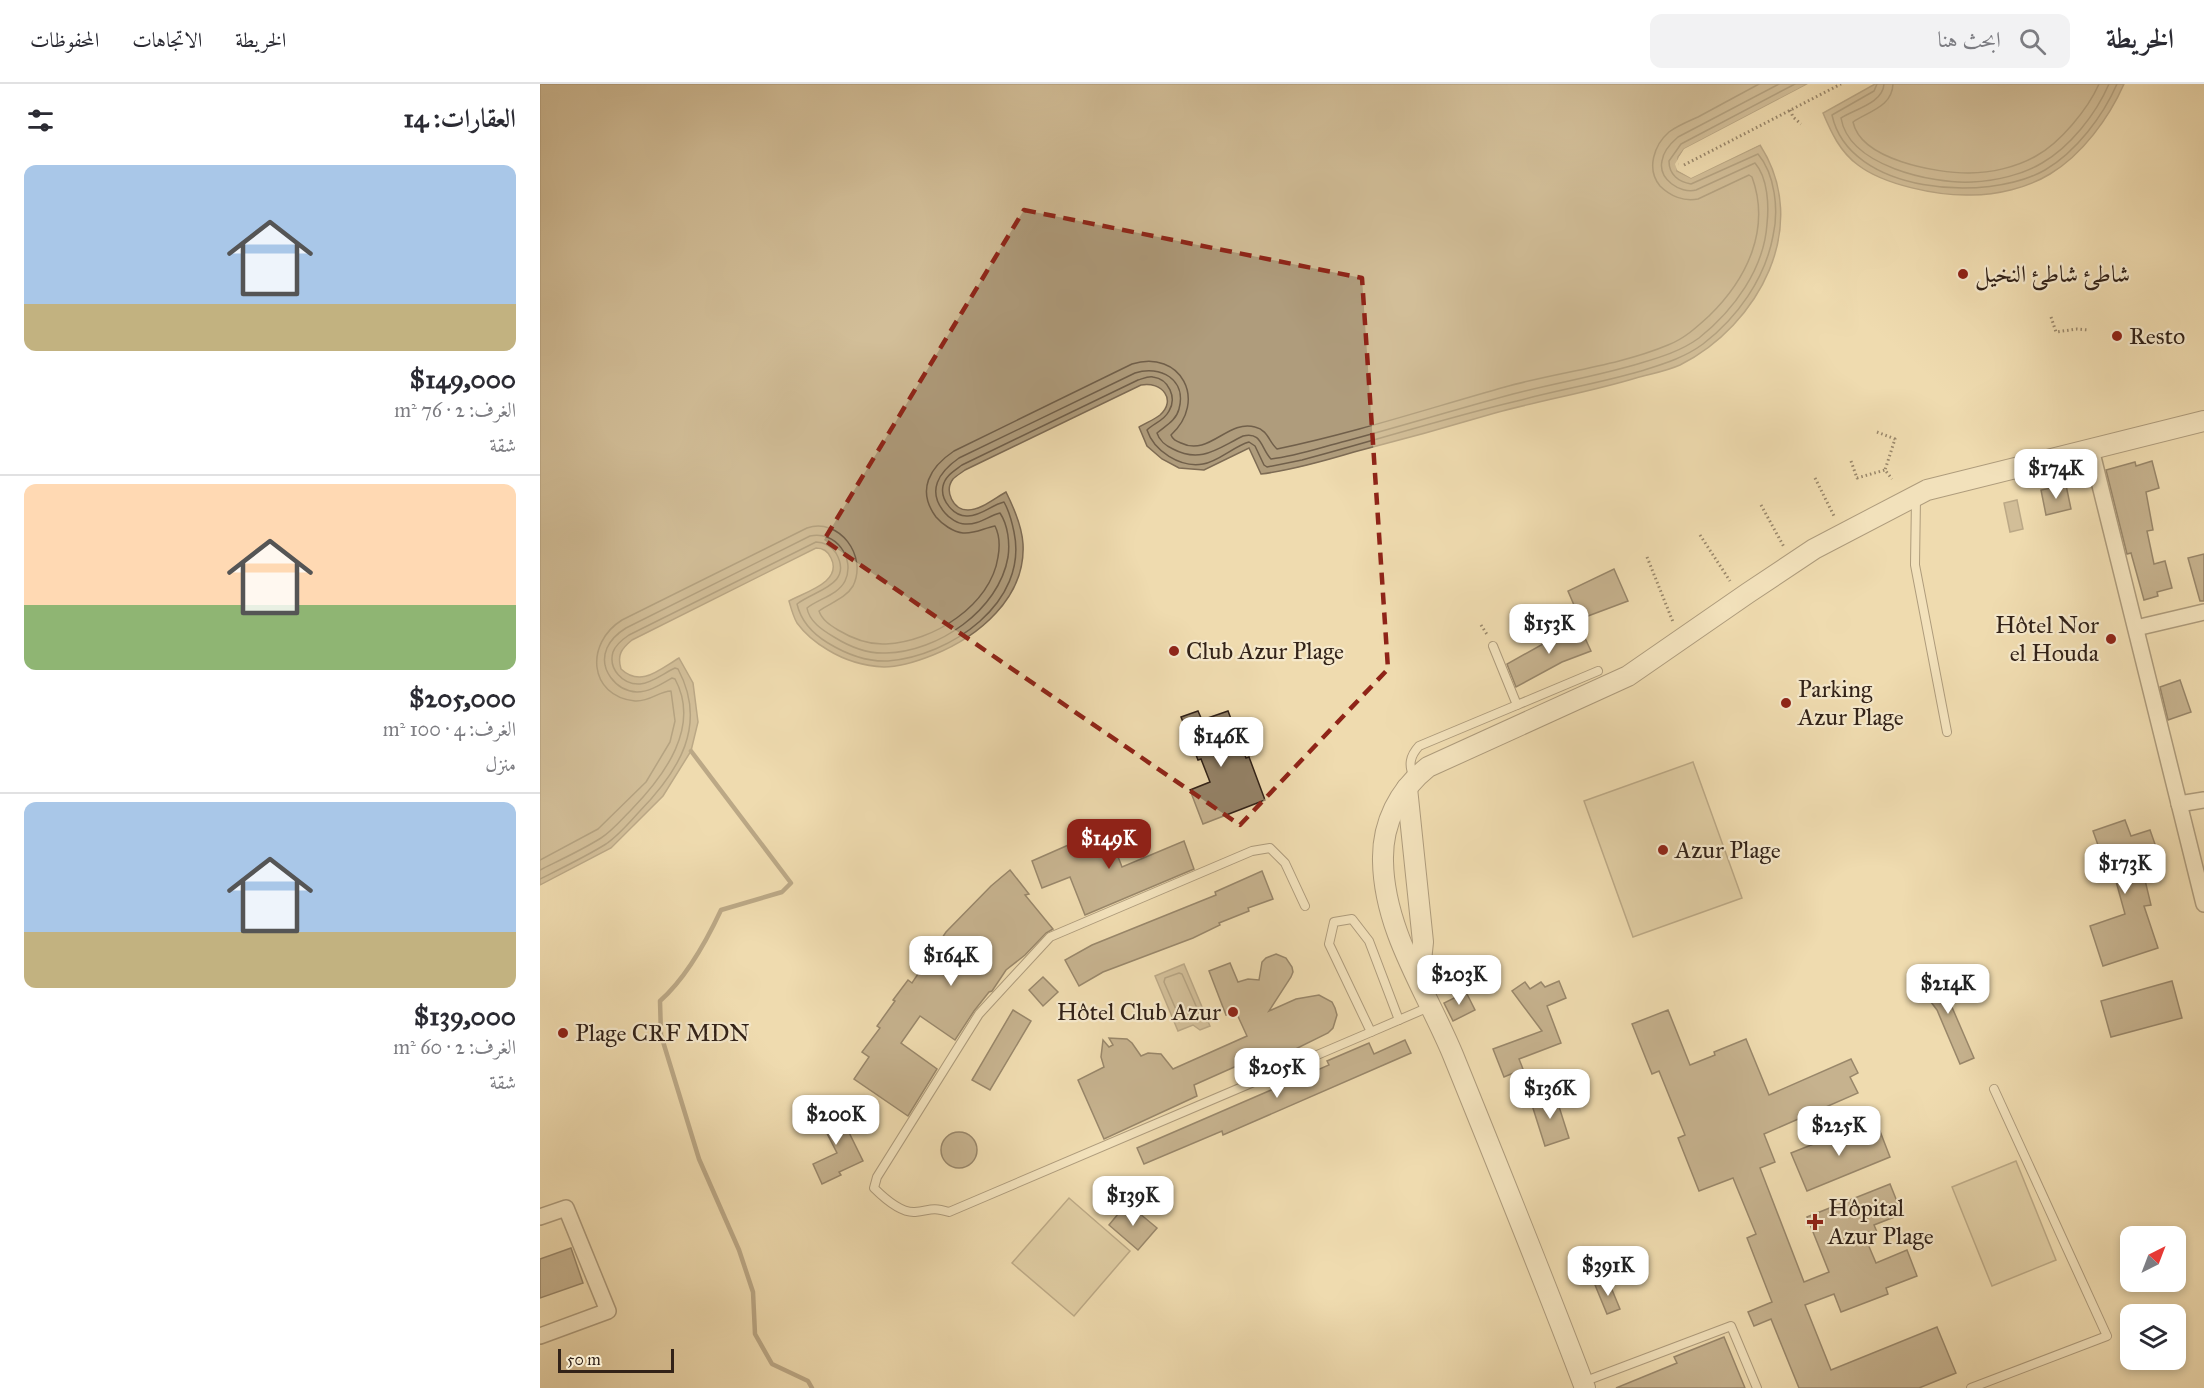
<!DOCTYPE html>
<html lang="ar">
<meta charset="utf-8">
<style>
body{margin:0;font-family:"IM FELL Great Primer",Amiri,serif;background:#f2f2f3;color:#2b2b33;direction:rtl;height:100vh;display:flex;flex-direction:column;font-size:22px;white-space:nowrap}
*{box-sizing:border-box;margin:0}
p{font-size:20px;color:#7c7c81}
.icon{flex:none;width:33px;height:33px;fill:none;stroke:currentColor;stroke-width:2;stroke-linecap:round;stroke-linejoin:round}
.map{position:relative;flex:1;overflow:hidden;direction:ltr}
.side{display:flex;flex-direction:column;background:#fff;width:540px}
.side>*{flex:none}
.needle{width:39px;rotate:42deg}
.controls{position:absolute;left:1580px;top:1142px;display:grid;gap:12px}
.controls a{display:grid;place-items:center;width:66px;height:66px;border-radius:12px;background:#fff;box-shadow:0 3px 9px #0003;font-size:30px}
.scale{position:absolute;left:18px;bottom:15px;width:116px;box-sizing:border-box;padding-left:6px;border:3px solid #322218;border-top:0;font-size:16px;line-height:21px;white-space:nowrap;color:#322218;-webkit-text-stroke:4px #f5e8cb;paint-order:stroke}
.price{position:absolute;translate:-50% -51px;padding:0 14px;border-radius:12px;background:#fff;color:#222;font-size:20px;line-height:39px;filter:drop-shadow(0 2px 3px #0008)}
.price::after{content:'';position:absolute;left:50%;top:36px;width:18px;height:14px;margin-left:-9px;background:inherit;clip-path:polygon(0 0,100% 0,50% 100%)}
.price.selected{background:#8f2418;color:#fff}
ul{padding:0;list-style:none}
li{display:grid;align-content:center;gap:12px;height:318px;padding:0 24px}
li+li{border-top:2px solid #e1e1e2}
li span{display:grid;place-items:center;height:186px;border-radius:12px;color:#555}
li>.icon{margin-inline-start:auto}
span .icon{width:108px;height:108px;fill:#fffc;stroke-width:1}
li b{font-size:26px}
h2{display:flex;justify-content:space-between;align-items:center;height:72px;padding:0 24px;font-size:26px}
header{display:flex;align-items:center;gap:36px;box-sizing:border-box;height:84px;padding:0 30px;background:#fff;border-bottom:2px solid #e1e1e2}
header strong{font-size:28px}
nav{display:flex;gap:33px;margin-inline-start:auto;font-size:21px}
.search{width:420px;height:54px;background:#f2f2f3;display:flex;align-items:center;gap:15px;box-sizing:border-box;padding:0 21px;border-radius:12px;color:#7c7c81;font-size:22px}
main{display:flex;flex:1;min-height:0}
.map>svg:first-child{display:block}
</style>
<header>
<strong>الخريطة</strong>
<div class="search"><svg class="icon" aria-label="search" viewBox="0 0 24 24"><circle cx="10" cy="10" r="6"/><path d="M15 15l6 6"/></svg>ابحث هنا</div>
<nav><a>الخريطة</a><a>الاتجاهات</a><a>المحفوظات</a></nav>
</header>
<main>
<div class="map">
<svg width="1664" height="1304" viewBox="0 0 1664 1304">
<rect width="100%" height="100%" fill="#efdbaf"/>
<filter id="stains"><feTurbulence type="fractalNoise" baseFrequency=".00333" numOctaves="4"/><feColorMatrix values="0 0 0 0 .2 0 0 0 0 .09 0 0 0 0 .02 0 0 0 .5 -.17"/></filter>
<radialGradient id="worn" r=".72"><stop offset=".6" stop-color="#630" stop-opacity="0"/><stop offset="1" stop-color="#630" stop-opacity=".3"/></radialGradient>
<g fill="#cfbc95" stroke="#806f56" stroke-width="1.5">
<path d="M1153 678 1202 814 1093 853 1044 717Z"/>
<path d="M1476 1077 1516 1176 1452 1202 1412 1103Z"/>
<path d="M529 1114 590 1167 534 1232 472 1179Z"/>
</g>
<g fill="#af9c7c" stroke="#7d6b54" stroke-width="1.5">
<path d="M0 0H1268L1144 65 1138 73 1137 87 1151 94 1220 61C1272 142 1219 241 1140 281 1127 287 1110 290 1096 294 1050 308 1002 316 955 329 908 343 861 356 814 368 784 377 753 386 721 390L709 364 664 386 639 384 622 375 607 362 599 343C605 339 614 336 620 331 637 316 622 297 601 301L425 386C421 389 416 392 413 395 404 407 413 426 428 426 441 426 455 414 466 408 474 424 482 442 483 460 486 514 438 553 393 571 378 577 361 583 344 583 323 582 306 577 288 566 276 559 265 550 257 539 253 532 251 524 249 517 265 508 303 498 291 474 288 467 283 464 276 464L92 556C81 565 77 571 81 585 101 604 120 585 139 574L153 599 158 638 151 667 123 712 71 764 0 801Z"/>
<path d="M1335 0H1584C1569 34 1542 71 1510 90 1487 104 1457 111 1431 111 1398 112 1344 101 1318 81 1300 68 1291 48 1283 29Z"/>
<path d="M1477 416 1483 445 1470 448 1464 419Z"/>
<path d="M644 880 670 942 660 946 653 941 638 947 615 892Z"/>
</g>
<path fill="#efdbaf" d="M1268 0H1271L1269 3 1146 68 1138 80 1140 85 1150 91 1219 58 1223 59 1151 94 1137 86 1135 80 1144 65Z"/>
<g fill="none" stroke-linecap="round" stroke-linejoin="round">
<g stroke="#705f4a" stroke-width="1.5">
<path d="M1337 0 1334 7 1292 31C1309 110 1447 119 1505 86 1536 68 1563 32 1577 0"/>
<path d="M1344 0C1343 19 1315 25 1301 34 1309 82 1392 100 1432 98 1455 97 1482 91 1502 79 1530 63 1556 30 1569 0"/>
<path d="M1353 0C1352 23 1329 27 1313 38 1321 76 1396 89 1429 89 1451 89 1477 83 1496 72 1520 59 1548 25 1559 0"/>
<path d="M0 776 58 745 106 698 130 658 135 637 131 607C119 607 110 618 95 617 48 612 45 559 82 536L267 444C299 433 328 472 313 502 306 514 290 519 279 527 282 536 290 541 298 546 313 555 328 561 346 560 393 558 451 521 458 473 460 462 460 452 455 442 444 444 435 450 423 449 413 448 402 440 396 433 376 406 390 383 414 367L592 280C641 265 668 317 631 351 633 356 636 357 641 359 669 373 688 335 715 343 728 346 729 358 737 365 814 349 890 324 965 303 1018 288 1078 282 1128 261 1144 255 1157 243 1169 232 1207 195 1231 145 1212 93L1209 91 1158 115C1144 118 1130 112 1120 102 1106 85 1114 61 1129 48 1137 42 1149 37 1158 33 1178 22 1199 11 1219 0"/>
<path d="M0 786C20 776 42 766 61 754 72 747 82 735 92 725 124 692 161 643 135 595L132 594C121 600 110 608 97 608 76 607 58 585 67 564 71 555 78 549 86 544L270 452C295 446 316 474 305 497 298 511 278 515 267 524 269 537 282 546 294 553 310 563 327 570 346 569 398 568 459 526 468 473 470 459 468 441 460 429 448 432 439 441 425 440 418 440 409 434 405 429 386 407 399 388 419 374L595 289C620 281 647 295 639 325 636 337 625 342 617 349 619 356 626 362 633 365 661 380 678 364 703 352 722 347 721 365 731 375 757 372 782 363 806 357 862 342 917 325 973 310 1015 299 1058 292 1101 279 1121 273 1141 267 1159 254 1194 226 1224 185 1227 140 1229 122 1228 94 1215 79L1156 106C1140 110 1118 95 1122 77 1123 68 1131 59 1138 53L1239 0"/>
<path d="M0 795C22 784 45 773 66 760 78 752 89 739 99 728 139 687 168 641 138 585L135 584C124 589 112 599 100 600 83 601 68 585 73 568 76 560 83 555 89 551L276 458C285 458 291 462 296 469 314 501 275 506 257 520 261 537 273 550 288 559 306 570 326 578 348 577 410 572 489 519 474 448 472 438 469 427 464 418 451 421 442 432 428 432 414 433 400 416 403 402 405 392 414 387 422 381L598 296C602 295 608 292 613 293 629 295 637 314 629 327 624 337 614 339 607 346 614 367 640 384 663 380 678 378 694 362 709 358L715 362 724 381 727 383 762 376C834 357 905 334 977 317 1018 306 1060 299 1101 287 1123 280 1144 274 1163 260 1197 234 1225 195 1233 152 1239 126 1235 90 1218 70L1151 100C1139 98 1129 91 1129 77L1141 60 1255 0"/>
<path d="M639 889 642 890 660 931 658 935 641 937 624 898 625 894Z"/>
</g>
<path stroke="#7d6b54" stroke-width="4.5" d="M151 667 251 799 242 808 181 826C166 858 146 894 120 917L121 951 159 1075 199 1166 213 1208 215 1250 232 1280 268 1297 272 1304"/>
</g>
<g fill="#948267" stroke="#322218" stroke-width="1.5">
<path d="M1612 377 1619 404 1606 408 1613 446 1607 447 1614 480 1625 477 1632 504 1617 508 1618 512 1604 516 1591 469 1587 470 1566 386 1595 378 1596 382Z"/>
<path d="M1526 401 1531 425 1506 431 1501 406Z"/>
<path d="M1664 470V517H1660L1648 474Z"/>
<path d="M1074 485 1088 517 1040 535 1028 507Z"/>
<path d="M1039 541 1051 567 1022 578 976 603 967 580 1012 555 1011 553Z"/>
<path d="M1640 596 1651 628 1628 636 1620 603Z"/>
<path d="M658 627 662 636 688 627 706 674 709 673 725 716 663 740 650 706 670 698 661 675 658 676 641 633Z"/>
<path d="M1585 736 1591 752 1610 746 1616 763 1594 770 1604 792 1611 821 1604 822 1618 864 1563 882 1550 842 1585 830 1574 790 1569 792 1553 747Z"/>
<path d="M567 744 582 783 644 757 654 785 545 831 530 793 502 804 492 777Z"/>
<path d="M470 786 489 810 485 811 513 845 506 849 485 871 466 886 452 907 449 908 434 927 415 956 380 932 361 959 397 985 368 1032 314 995 329 973 322 968 340 944 337 942 355 917 353 916 368 896 372 899 406 848 451 802Z"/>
<path d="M722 787 733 815 708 824 709 827 679 839 680 841 653 854 563 888 539 902 525 876 552 861 676 811 675 808Z"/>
<path d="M736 870 746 874 752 883 753 888 751 893 729 927 756 915 779 911 792 918 795 924 797 931 793 944 788 949 723 981 719 972 654 1001 657 1012 564 1055 538 996 564 983 561 973 563 956 569 963 573 961 569 954 587 955 592 959 601 972 608 969 621 970 633 985 707 952 696 928 686 931 669 887 690 879 698 898 708 895 719 896 722 878 726 874Z"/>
<path d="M1403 889 1417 908 1408 914 1434 974 1420 980 1397 926 1381 905Z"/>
<path d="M503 893 518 908 503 922 489 906Z"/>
<path d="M1019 897 1026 914 1007 922 1021 959 979 975 983 985 964 993 953 965 1002 947 972 907 985 898 990 905 1001 898 1005 903Z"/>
<path d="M1632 897 1642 934 1571 953 1561 917Z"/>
<path d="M926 908 935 926 913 937 904 919Z"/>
<path d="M473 926 491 937 450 1006 432 996Z"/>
<path d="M1128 926 1150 981 1175 971 1174 968 1206 955 1229 1011 1311 975 1318 989 1310 993 1318 1009 1224 1050 1235 1078 1220 1084 1264 1198 1289 1188 1267 1133 1350 1100 1362 1130 1334 1141 1337 1148 1325 1153 1336 1179 1367 1166 1377 1192 1346 1204 1348 1210 1301 1228 1294 1210 1265 1221 1291 1286 1397 1243 1416 1289 1379 1304H1259L1231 1235 1214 1242 1208 1228 1232 1218 1207 1154 1216 1150 1193 1094 1159 1107 1138 1054 1145 1051 1119 987 1112 990 1092 940Z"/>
<path d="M865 956 871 969 683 1051 682 1047 604 1080 597 1064 789 981 787 977 829 959 834 970Z"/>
<path d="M1015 1010 1029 1054 1005 1062 991 1018Z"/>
<path d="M295 1020 323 1077 299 1088 301 1091 282 1100 273 1080 297 1069 276 1028Z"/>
<path d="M1338 1042 1350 1073 1267 1107 1251 1069 1304 1048 1306 1055Z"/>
<circle cx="419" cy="1066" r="18"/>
<path d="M587 1119 617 1144 598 1166 569 1141Z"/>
<path d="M31 1164 43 1199 0 1214V1175Z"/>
<path d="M1068 1196 1080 1225 1067 1230 1055 1201Z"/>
<path d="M1184 1253 1205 1304H1076L1137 1279 1134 1273Z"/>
</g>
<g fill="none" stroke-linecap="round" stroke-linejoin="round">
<defs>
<g id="service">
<path d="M1376 414 1375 481 1407 648"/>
<path d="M977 621 1058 587"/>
<path d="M874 693C868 681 870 672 879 662L977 621 953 562"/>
<path d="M765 822 745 779 730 764 712 767 510 853 439 930 337 1093 334 1104C343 1113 361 1129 375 1128 392 1126 391 1123 409 1128L831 948 789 860 794 838 812 835 829 857 859 936"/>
<path d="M831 948 889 923"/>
<path d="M1043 1298 1191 1242 1217 1304"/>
<path d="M1431 1304 1567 1252 1454 1005"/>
</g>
<g id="minor">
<path d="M1551 365 1664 820"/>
<path d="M1596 544 1664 528"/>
<path d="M1639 720 1664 716"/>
<path d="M0 1133 26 1124 68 1227 0 1252"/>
</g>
<g id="tertiary">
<path d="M867 704 883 858 879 896"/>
<path d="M1045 1304C1003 1193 958 1082 913 971 887 908 844 847 843 777 842 739 859 706 888 683L1088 592 1208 509 1274 465 1387 406 1664 337"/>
</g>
</defs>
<use href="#service" stroke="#61503e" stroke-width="10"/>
<use href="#minor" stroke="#61503e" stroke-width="18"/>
<use href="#tertiary" stroke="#61503e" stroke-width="22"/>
<g stroke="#322218" stroke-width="3" stroke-dasharray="1.5 3" stroke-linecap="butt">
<path d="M1250 26 1253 33 1261 40"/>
<path d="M1144 81 1301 0"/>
<path d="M1511 233 1516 248 1537 245 1548 246"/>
<path d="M1337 348 1355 355 1345 386 1352 395"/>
<path d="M1311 377 1317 394 1345 386"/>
<path d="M1275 394 1294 432"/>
<path d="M1221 421 1244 463"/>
<path d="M1160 451 1190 497"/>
<path d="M1107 473 1133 538"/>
<path d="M941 541 948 552"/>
</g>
<use href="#service" stroke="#f5e8cb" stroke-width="8"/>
<use href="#minor" stroke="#f5e8cb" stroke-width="15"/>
<use href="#tertiary" stroke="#f5e8cb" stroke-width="20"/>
</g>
<path d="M0 0H1664V1304H0ZM484 126 822 194 848 585 700 741 284 456Z" fill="#efdbaf" fill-opacity=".55" fill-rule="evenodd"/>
<path fill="none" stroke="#8f2418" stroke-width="4.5" stroke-dasharray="12 8" stroke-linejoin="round" d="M484 126 822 194 848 585 700 741 284 456Z"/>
<g fill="#8f2418" stroke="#f5e8cb" stroke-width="2">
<circle cx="1423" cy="190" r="6"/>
<circle cx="1577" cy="252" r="6"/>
<circle cx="1571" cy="555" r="6"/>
<circle cx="634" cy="567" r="6"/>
<circle cx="1246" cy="619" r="6"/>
<circle cx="1123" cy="766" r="6"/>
<circle cx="693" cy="928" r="6"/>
<circle cx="23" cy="949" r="6"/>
<path d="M1272 1129h6v6h6v6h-6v6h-6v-6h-6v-6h6z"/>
</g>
<g text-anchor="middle" stroke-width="4.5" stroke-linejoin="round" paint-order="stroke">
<g font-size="24" fill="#322218" stroke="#f5e8cb" text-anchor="start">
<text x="1435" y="198">شاطئ شاطئ النخيل</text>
<text x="1589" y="260">Resto</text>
<text x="1559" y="549" text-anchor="end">Hôtel Nor<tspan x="1559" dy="28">el Houda</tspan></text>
<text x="646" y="575">Club Azur Plage</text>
<text x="1258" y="613">Parking<tspan x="1258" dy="28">Azur Plage</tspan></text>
<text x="1135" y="774">Azur Plage</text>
<text x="681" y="936" text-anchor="end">Hôtel Club Azur</text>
<text x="35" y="957">Plage CRF MDN</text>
<text x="1288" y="1132">Hôpital<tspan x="1288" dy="28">Azur Plage</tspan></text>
</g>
</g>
<rect width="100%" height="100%" filter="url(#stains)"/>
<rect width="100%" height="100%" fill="url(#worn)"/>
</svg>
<div class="controls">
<a><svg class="needle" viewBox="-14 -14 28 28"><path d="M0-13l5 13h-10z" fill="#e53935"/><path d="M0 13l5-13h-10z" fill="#7c7c81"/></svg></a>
<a><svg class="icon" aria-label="layers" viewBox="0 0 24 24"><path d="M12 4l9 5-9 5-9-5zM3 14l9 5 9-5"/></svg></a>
</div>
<div class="scale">50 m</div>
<b class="price" style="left:1516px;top:416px">$174K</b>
<b class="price" style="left:1009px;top:571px">$153K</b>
<b class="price" style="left:681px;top:684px">$146K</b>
<b class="price selected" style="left:569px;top:786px">$149K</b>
<b class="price" style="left:1585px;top:811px">$173K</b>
<b class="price" style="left:411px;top:903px">$164K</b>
<b class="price" style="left:919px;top:922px">$203K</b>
<b class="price" style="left:1408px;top:931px">$214K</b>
<b class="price" style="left:737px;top:1015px">$205K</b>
<b class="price" style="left:1010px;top:1036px">$136K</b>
<b class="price" style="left:296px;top:1062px">$200K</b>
<b class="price" style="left:1299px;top:1073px">$225K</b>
<b class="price" style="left:593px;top:1143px">$139K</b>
<b class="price" style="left:1068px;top:1213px">$391K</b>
</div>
<section class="side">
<h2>العقارات: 14<svg class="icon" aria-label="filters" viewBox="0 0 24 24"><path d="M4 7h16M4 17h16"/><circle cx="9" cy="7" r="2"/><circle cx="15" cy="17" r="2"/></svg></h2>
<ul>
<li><span style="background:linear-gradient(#a9c7e8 75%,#c2b280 0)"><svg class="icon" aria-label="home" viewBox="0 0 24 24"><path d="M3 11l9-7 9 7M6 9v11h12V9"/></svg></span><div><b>$149,000</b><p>الغرف: 2 · 76 m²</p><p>شقة</p></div></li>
<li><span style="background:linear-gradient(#ffd9b3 65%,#8fb573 0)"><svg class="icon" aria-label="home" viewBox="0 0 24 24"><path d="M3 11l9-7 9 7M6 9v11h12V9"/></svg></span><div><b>$205,000</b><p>الغرف: 4 · 100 m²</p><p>منزل</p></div></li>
<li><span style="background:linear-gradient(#a9c7e8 70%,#c2b280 0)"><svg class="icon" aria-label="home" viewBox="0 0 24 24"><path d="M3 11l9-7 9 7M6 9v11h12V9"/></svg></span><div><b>$139,000</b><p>الغرف: 2 · 60 m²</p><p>شقة</p></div></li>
</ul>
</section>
</main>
